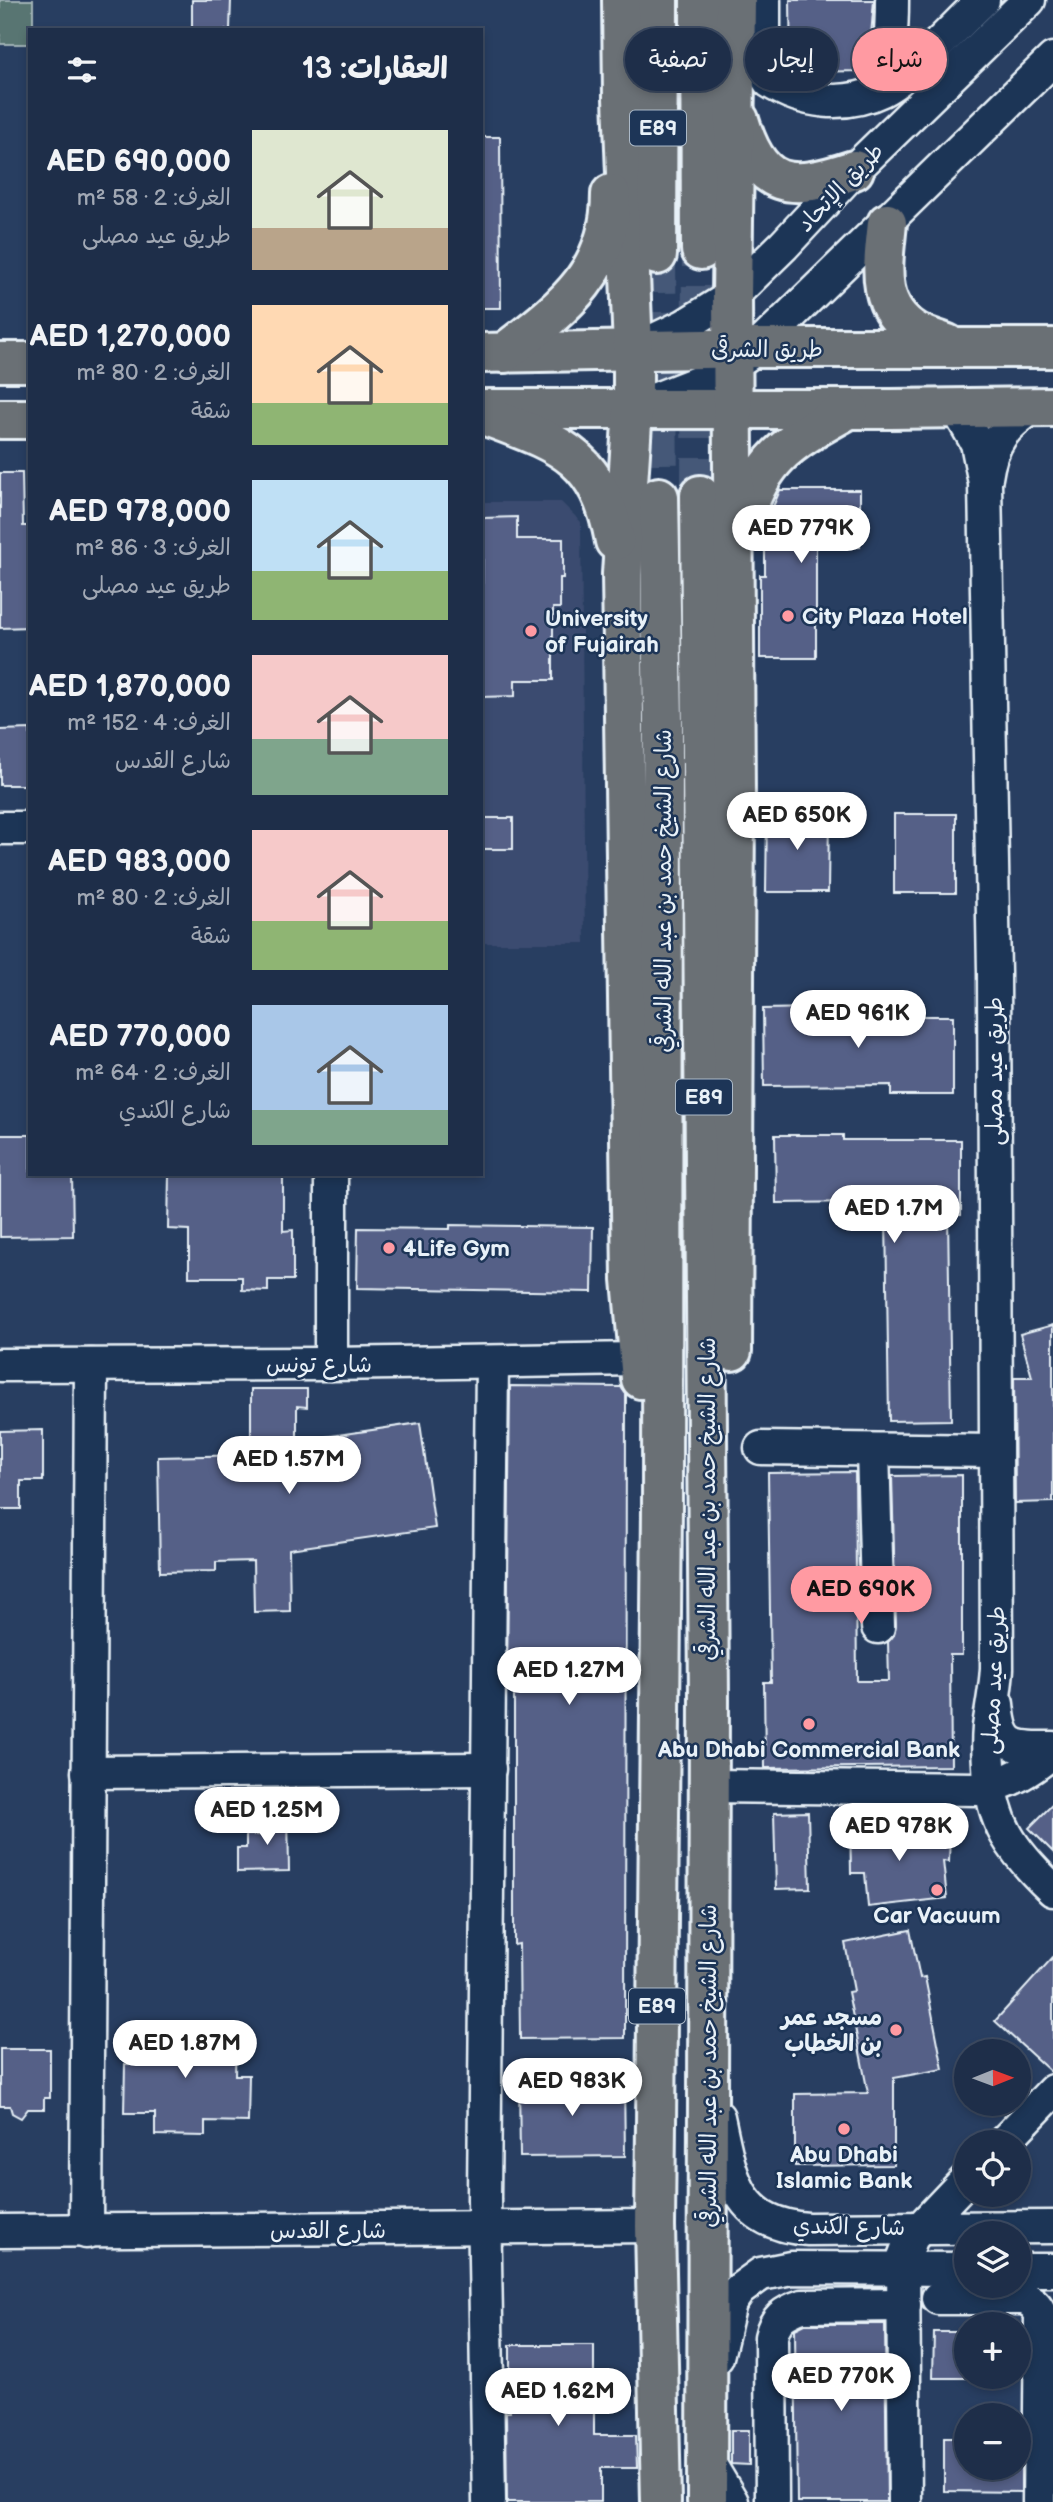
<!DOCTYPE html>
<html lang="ar">
<meta charset="utf-8">
<style>
body{margin:0;font-family:"Balsamiq Sans","Playpen Sans Arabic",sans-serif;background:#263650;color:#f1f3f6;direction:rtl;height:100vh;display:flex;flex-direction:column;font-size:26px;white-space:nowrap}
*{box-sizing:border-box;margin:0}
p{font-size:23px;color:#a1a8b4}
.icon{flex:none;width:38px;height:38px;fill:none;stroke:currentColor;stroke-width:2;stroke-linecap:round;stroke-linejoin:round}
.map{position:relative;flex:1;overflow:hidden;direction:ltr}
.side{position:absolute;left:28px;top:28px;width:455px;height:1148px;display:flex;flex-direction:column;background:#1e2e49;border-radius:0px;box-shadow:0 4px 10px #0003,0 0 0 2px #3c4a61;direction:rtl}
.side>*{flex:none}
.banner{position:absolute;left:504px;top:28px;width:443px;height:63px;direction:rtl;display:flex;gap:14px}
.needle{width:46px;rotate:89deg}
.buttons{position:absolute;left:954px;top:2039px;display:grid;gap:14px}
.buttons a{display:grid;place-items:center;width:77px;height:77px;border-radius:50%;background:#1e2e49;box-shadow:0 4px 10px #0003,0 0 0 2px #3c4a61;font-size:35px}
.price{position:absolute;translate:-50% -60px;padding:0 16px;border-radius:24px;background:#fff;color:#222;font-size:23px;line-height:46px;filter:drop-shadow(0 2px 4px #0008)}
.price::after{content:'';position:absolute;left:50%;top:42px;width:21px;height:16px;margin-left:-10px;background:inherit;clip-path:polygon(0 0,100% 0,50% 100%)}
.price.current{background:#ff9aa2;color:#111}
ul{padding:0;list-style:none}
li{display:flex;align-items:center;gap:21px;height:175px;padding:0 35px}
li span{display:grid;place-items:center;flex:none;width:196px;height:140px;border-radius:0px;color:#555}
li>.icon{margin-inline-start:auto}
span .icon{width:84px;height:84px;fill:#fffc;stroke-width:1}
li b{font-size:30px}
h2{display:flex;justify-content:space-between;align-items:center;height:84px;padding:0 35px;font-size:30px}
.tag{padding:0 24px;border-radius:32px;background:#1e2e49;box-shadow:0 4px 10px #0003,0 0 0 2px #3c4a61;font-size:24px;line-height:63px}
.tag.current{background:#ff9aa2;color:#111}
.map>svg:first-child{display:block}
</style>
<div class="map">
<svg width="1053" height="2502" viewBox="0 0 1053 2502">
<rect width="100%" height="100%" fill="#283e61"/>
<filter id="ink" filterUnits="userSpaceOnUse"><feTurbulence type="fractalNoise" baseFrequency=".0143" numOctaves="2"/><feDisplacementMap in="SourceGraphic" scale="14" xChannelSelector="R" yChannelSelector="G"/><feConvolveMatrix kernelMatrix="1 2 1 2 8 2 1 2 1" color-interpolation-filters="sRGB"/></filter>
<g filter="url(#ink)">
<path fill="#3a4b6f" d="M481 502H561L581 522 585 943H481Z"/>
<path fill="#597472" stroke="#a0b2b5" stroke-width="2" d="M0 0H33V30H30V44H0Z"/>
<g fill="#556087" stroke="#e8f1f8" stroke-width="2">
<path d="M192 0H231L230 30H192Z"/>
<path d="M790 0H874L868 71 791 72Z"/>
<path d="M481 137H500L501 308H481Z"/>
<path d="M0 473H22L23 526H30V627L0 628Z"/>
<path d="M780 490H860V547H816V658H760V575H765V526Z"/>
<path d="M517 517V539H563V578H560V608H553V680H515V696L481 697 483 518Z"/>
<path d="M30 729V785H0V730Z"/>
<path d="M767 813H829L828 892H766Z"/>
<rect x="894" y="814" width="62" height="79"/>
<rect x="481" y="818" width="32" height="31"/>
<path d="M866 1007V1016H953V1095H891V1085L764 1086 763 1009Z"/>
<path d="M0 1135H30V1174H72L73 1236 0 1237Z"/>
<path d="M775 1135H843V1140H961V1215H948L951 1420 889 1421 886 1215H870V1202L776 1203Z"/>
<path d="M169 1174H283V1231L293 1230V1280H268V1291L242 1290V1277H189V1230L168 1229Z"/>
<path d="M450 1225 593 1227 592 1292 357 1288 358 1228 450 1229Z"/>
<path d="M1053 1325V1502L1015 1503 1014 1377H1032L1020 1334Z"/>
<path d="M510 1386 621 1387 626 1394 625 2038 520 2039 519 1944 514 1945V1682H507Z"/>
<path d="M251 1389H307V1407L297 1406V1441L420 1423 435 1528 289 1549 290 1611 254 1612 253 1561 216 1562V1571L160 1572 158 1457 251 1455Z"/>
<path d="M43 1430V1481H21V1509H0V1431Z"/>
<path d="M855 1472 857 1681H889L888 1642 894 1635 896 1626 892 1476 962 1475V1655H950L951 1766 765 1768 764 1682H771L768 1473Z"/>
<path d="M1053 1804V1852L1029 1828Z"/>
<path d="M288 1812 289 1871 237 1872V1848H246V1835H259V1822H270V1813Z"/>
<path d="M808 1812 810 1888 776 1889 774 1813Z"/>
<path d="M850 1820H878L879 1831 950 1832 949 1862 943 1861 947 1898 868 1907 865 1873H851Z"/>
<path d="M910 1930 920 1978 925 1977 943 2069 894 2078V2165L795 2166V2094L868 2093 848 1992 854 1991 845 1943Z"/>
<path d="M1053 1957V2073H1052L995 2021Z"/>
<path d="M135 2023 181 2024 184 2036 236 2037 235 2075H249L248 2122 205 2121V2136L155 2135V2113H124L125 2064H135Z"/>
<path d="M0 2049H50V2098H44V2109H28L21 2118 12 2113 10 2106H0Z"/>
<path d="M519 2079H624L625 2156 520 2157Z"/>
<path d="M805 2324H885L887 2502H797L795 2329Z"/>
<path d="M934 2332H966V2378H933Z"/>
<path d="M510 2345H594V2435H636L637 2468H601V2502H507L506 2412H510Z"/>
<path d="M731 2430H749V2465L731 2464Z"/>
<path d="M944 2437H966V2468H1021V2492L944 2491Z"/>
</g>
<g fill="none" stroke-linecap="round" stroke-linejoin="round">
<g stroke="#455978" stroke-width="38" stroke-dasharray="38 19" stroke-linecap="butt">
<path d="M657 255 659 497"/>
<path d="M700 495 701 250"/>
</g>
<defs>
<g id="minor">
<path d="M764 0V70L769 81C803 103 845 108 882 90 913 74 956 25 983 0"/>
<path d="M883 89C890 59 892 31 892 0"/>
<path d="M638 348 684 326 732 296 784 245 854 170 1029 0"/>
<path d="M641 405 715 376 757 348 1053 59"/>
<path d="M957 408 977 443 985 483 994 972 997 1668C996 1688 992 1707 989 1727 988 1739 988 1752 989 1765 991 1823 1012 1851 1053 1890"/>
<path d="M986 478C991 442 1004 426 1033 407"/>
<path d="M0 828H30"/>
<path d="M331 1174V1364"/>
<path d="M0 1365 331 1364 638 1359"/>
<path d="M761 1448 996 1451"/>
<path d="M873 1450 878 1627"/>
<path d="M997 1704C1001 1747 1012 1749 1053 1748"/>
<path d="M88 1772 489 1769"/>
<path d="M709 1786 980 1789C1009 1783 1031 1770 1053 1751"/>
<path d="M718 2117C731 2176 735 2224 808 2229L1053 2227"/>
<path d="M1004 2142 1053 2091"/>
<path d="M0 2231 655 2226"/>
<path d="M86 2232 91 1365"/>
<path d="M1018 2270H1053"/>
<path d="M938 2298H1023C1033 2301 1037 2306 1041 2315L1039 2502"/>
<path d="M717 2357 730 2303 739 2290 761 2274 791 2268 966 2269"/>
<path d="M707 2460 732 2502"/>
<path d="M489 2502 484 2199 492 1362"/>
<path d="M772 2502 771 2337C775 2318 784 2312 802 2306L904 2305"/>
<path d="M905 2502 903 2260 912 2237 966 2180"/>
</g>
<g id="major">
<path d="M887 223C883 264 874 307 916 332 926 337 937 340 947 344"/>
<path d="M481 353 757 348H1053"/>
<path d="M0 362H30"/>
<path d="M481 409H891L1053 407"/>
<path d="M0 419H30"/>
</g>
<g id="highway">
<path d="M622 0 623 98 633 350V408L622 574 632 1279 641 1379"/>
<path d="M700 0 701 250"/>
<path d="M739 120C760 191 790 191 854 170"/>
<path d="M657 255 658 0"/>
<path d="M504 353C562 308 611 274 611 194"/>
<path d="M481 414C557 443 598 452 615 541"/>
<path d="M700 495 709 1700 707 2502"/>
<path d="M659 497 663 721 662 1509 655 2226 661 2502"/>
<path d="M742 525C761 456 790 442 849 409"/>
<path d="M732 1351 735 798 732 296 736 0"/>
</g>
</defs>
<use href="#minor" stroke="#e8f1f8" stroke-width="37"/>
<use href="#major" stroke="#e8f1f8" stroke-width="44"/>
<use href="#highway" stroke="#e8f1f8" stroke-width="44"/>
<use href="#minor" stroke="#1d3557" stroke-width="32"/>
<use href="#major" stroke="#6b6f75" stroke-width="38"/>
<use href="#highway" stroke="#6b6f75" stroke-width="38"/>
</g>
</g>
<g fill="#ff9aa2" stroke="#1d3557" stroke-width="2.5">
<circle cx="788" cy="616" r="7"/>
<circle cx="531" cy="631" r="7"/>
<circle cx="389" cy="1248" r="7"/>
<circle cx="809" cy="1724" r="7"/>
<circle cx="937" cy="1890" r="7"/>
<circle cx="896" cy="2030" r="7"/>
<circle cx="844" cy="2129" r="7"/>
</g>
<g text-anchor="middle" stroke-width="5" stroke-linejoin="round" paint-order="stroke">
<g fill="#1d3557" stroke="#abb9c8" stroke-width="2">
<rect x="630" y="110.5" width="56" height="35" rx="5"/>
<rect x="676" y="1079.5" width="56" height="35" rx="5"/>
<rect x="629" y="1988.5" width="56" height="35" rx="5"/>
</g>
<g font-size="21" font-weight="bold" fill="#e8f1f8">
<text x="658" y="135">E89</text>
<text x="704" y="1104">E89</text>
<text x="657" y="2013">E89</text>
</g>
<g font-size="23" fill="#e8f1f8" stroke="#1d3557">
<text transform="translate(840 187) rotate(-46)" y="8">طريق اﻹتحاد</text>
<text x="767" y="357">طريق الشرقى</text>
<text transform="translate(663 891) rotate(-90)" y="8">شارع الشيخ حمد بن عبد الله الشرقي</text>
<text transform="translate(994 1071) rotate(-90)" y="8">طريق عيد مصلى</text>
<text x="319" y="1372">شارع تونس</text>
<text transform="translate(707 1499) rotate(-90)" y="8">شارع الشيخ حمد بن عبد الله الشرقي</text>
<text transform="translate(993 1680) rotate(-87)" y="8">طريق عيد مصلى</text>
<text transform="translate(708 2066) rotate(-90)" y="8">شارع الشيخ حمد بن عبد الله الشرقي</text>
<text transform="translate(849 2226) rotate(1)" y="8">شارع الكندي</text>
<text x="328" y="2238">شارع القدس</text>
</g>
<g font-size="23" font-weight="bold" fill="#e8f1f8" stroke="#1d3557" text-anchor="start">
<text x="802" y="624">City Plaza Hotel</text>
<text x="545" y="626">University<tspan x="545" dy="26">of Fujairah</tspan></text>
<text x="403" y="1256">4Life Gym</text>
<text x="809" y="1757" text-anchor="middle">Abu Dhabi Commercial Bank</text>
<text x="937" y="1923" text-anchor="middle">Car Vacuum</text>
<text x="882" y="2025" text-anchor="end">مسجد عمر<tspan x="882" dy="26">بن الخطاب</tspan></text>
<text x="844" y="2162" text-anchor="middle">Abu Dhabi<tspan x="844" dy="26">Islamic Bank</tspan></text>
</g>
</g>
</svg>
<div class="buttons">
<a><svg class="needle" viewBox="-14 -14 28 28"><path d="M0-13l5 13h-10z" fill="#e53935"/><path d="M0 13l5-13h-10z" fill="#a1a8b4"/></svg></a>
<a><svg class="icon" aria-label="locate" viewBox="0 0 24 24"><circle cx="12" cy="12" r="6"/><path d="M12 2v4M12 18v4M2 12h4M18 12h4"/></svg></a>
<a><svg class="icon" aria-label="layers" viewBox="0 0 24 24"><path d="M12 4l9 5-9 5-9-5zM3 14l9 5 9-5"/></svg></a>
<a>+</a>
<a>−</a>
</div>
<b class="price" style="left:801px;top:565px">AED 779K</b>
<b class="price" style="left:797px;top:852px">AED 650K</b>
<b class="price" style="left:858px;top:1050px">AED 961K</b>
<b class="price" style="left:894px;top:1245px">AED 1.7M</b>
<b class="price" style="left:289px;top:1496px">AED 1.57M</b>
<b class="price current" style="left:861px;top:1626px">AED 690K</b>
<b class="price" style="left:569px;top:1707px">AED 1.27M</b>
<b class="price" style="left:267px;top:1847px">AED 1.25M</b>
<b class="price" style="left:899px;top:1863px">AED 978K</b>
<b class="price" style="left:185px;top:2080px">AED 1.87M</b>
<b class="price" style="left:572px;top:2118px">AED 983K</b>
<b class="price" style="left:841px;top:2413px">AED 770K</b>
<b class="price" style="left:558px;top:2428px">AED 1.62M</b>
<div class="banner">
<a class="tag current">شراء</a>
<a class="tag">إيجار</a>
<a class="tag">تصفية</a>
</div>
<section class="side">
<h2>العقارات: 13<svg class="icon" aria-label="filters" viewBox="0 0 24 24"><path d="M4 7h16M4 17h16"/><circle cx="9" cy="7" r="2"/><circle cx="15" cy="17" r="2"/></svg></h2>
<ul>
<li><span style="background:linear-gradient(#dfe7d0 70%,#b9a48a 0)"><svg class="icon" aria-label="home" viewBox="0 0 24 24"><path d="M3 11l9-7 9 7M6 9v11h12V9"/></svg></span><div><b>AED 690,000</b><p>الغرف: 2 · 58 m²</p><p>طريق عيد مصلى</p></div></li>
<li><span style="background:linear-gradient(#ffd9b3 70%,#8fb573 0)"><svg class="icon" aria-label="home" viewBox="0 0 24 24"><path d="M3 11l9-7 9 7M6 9v11h12V9"/></svg></span><div><b>AED 1,270,000</b><p>الغرف: 2 · 80 m²</p><p>شقة</p></div></li>
<li><span style="background:linear-gradient(#bfe0f5 65%,#8fb573 0)"><svg class="icon" aria-label="home" viewBox="0 0 24 24"><path d="M3 11l9-7 9 7M6 9v11h12V9"/></svg></span><div><b>AED 978,000</b><p>الغرف: 3 · 86 m²</p><p>طريق عيد مصلى</p></div></li>
<li><span style="background:linear-gradient(#f6c9c9 60%,#7fa58c 0)"><svg class="icon" aria-label="home" viewBox="0 0 24 24"><path d="M3 11l9-7 9 7M6 9v11h12V9"/></svg></span><div><b>AED 1,870,000</b><p>الغرف: 4 · 152 m²</p><p>شارع القدس</p></div></li>
<li><span style="background:linear-gradient(#f6c9c9 65%,#8fb573 0)"><svg class="icon" aria-label="home" viewBox="0 0 24 24"><path d="M3 11l9-7 9 7M6 9v11h12V9"/></svg></span><div><b>AED 983,000</b><p>الغرف: 2 · 80 m²</p><p>شقة</p></div></li>
<li><span style="background:linear-gradient(#a9c7e8 75%,#7fa58c 0)"><svg class="icon" aria-label="home" viewBox="0 0 24 24"><path d="M3 11l9-7 9 7M6 9v11h12V9"/></svg></span><div><b>AED 770,000</b><p>الغرف: 2 · 64 m²</p><p>شارع الكندي</p></div></li>
</ul>
</section>
</div>
